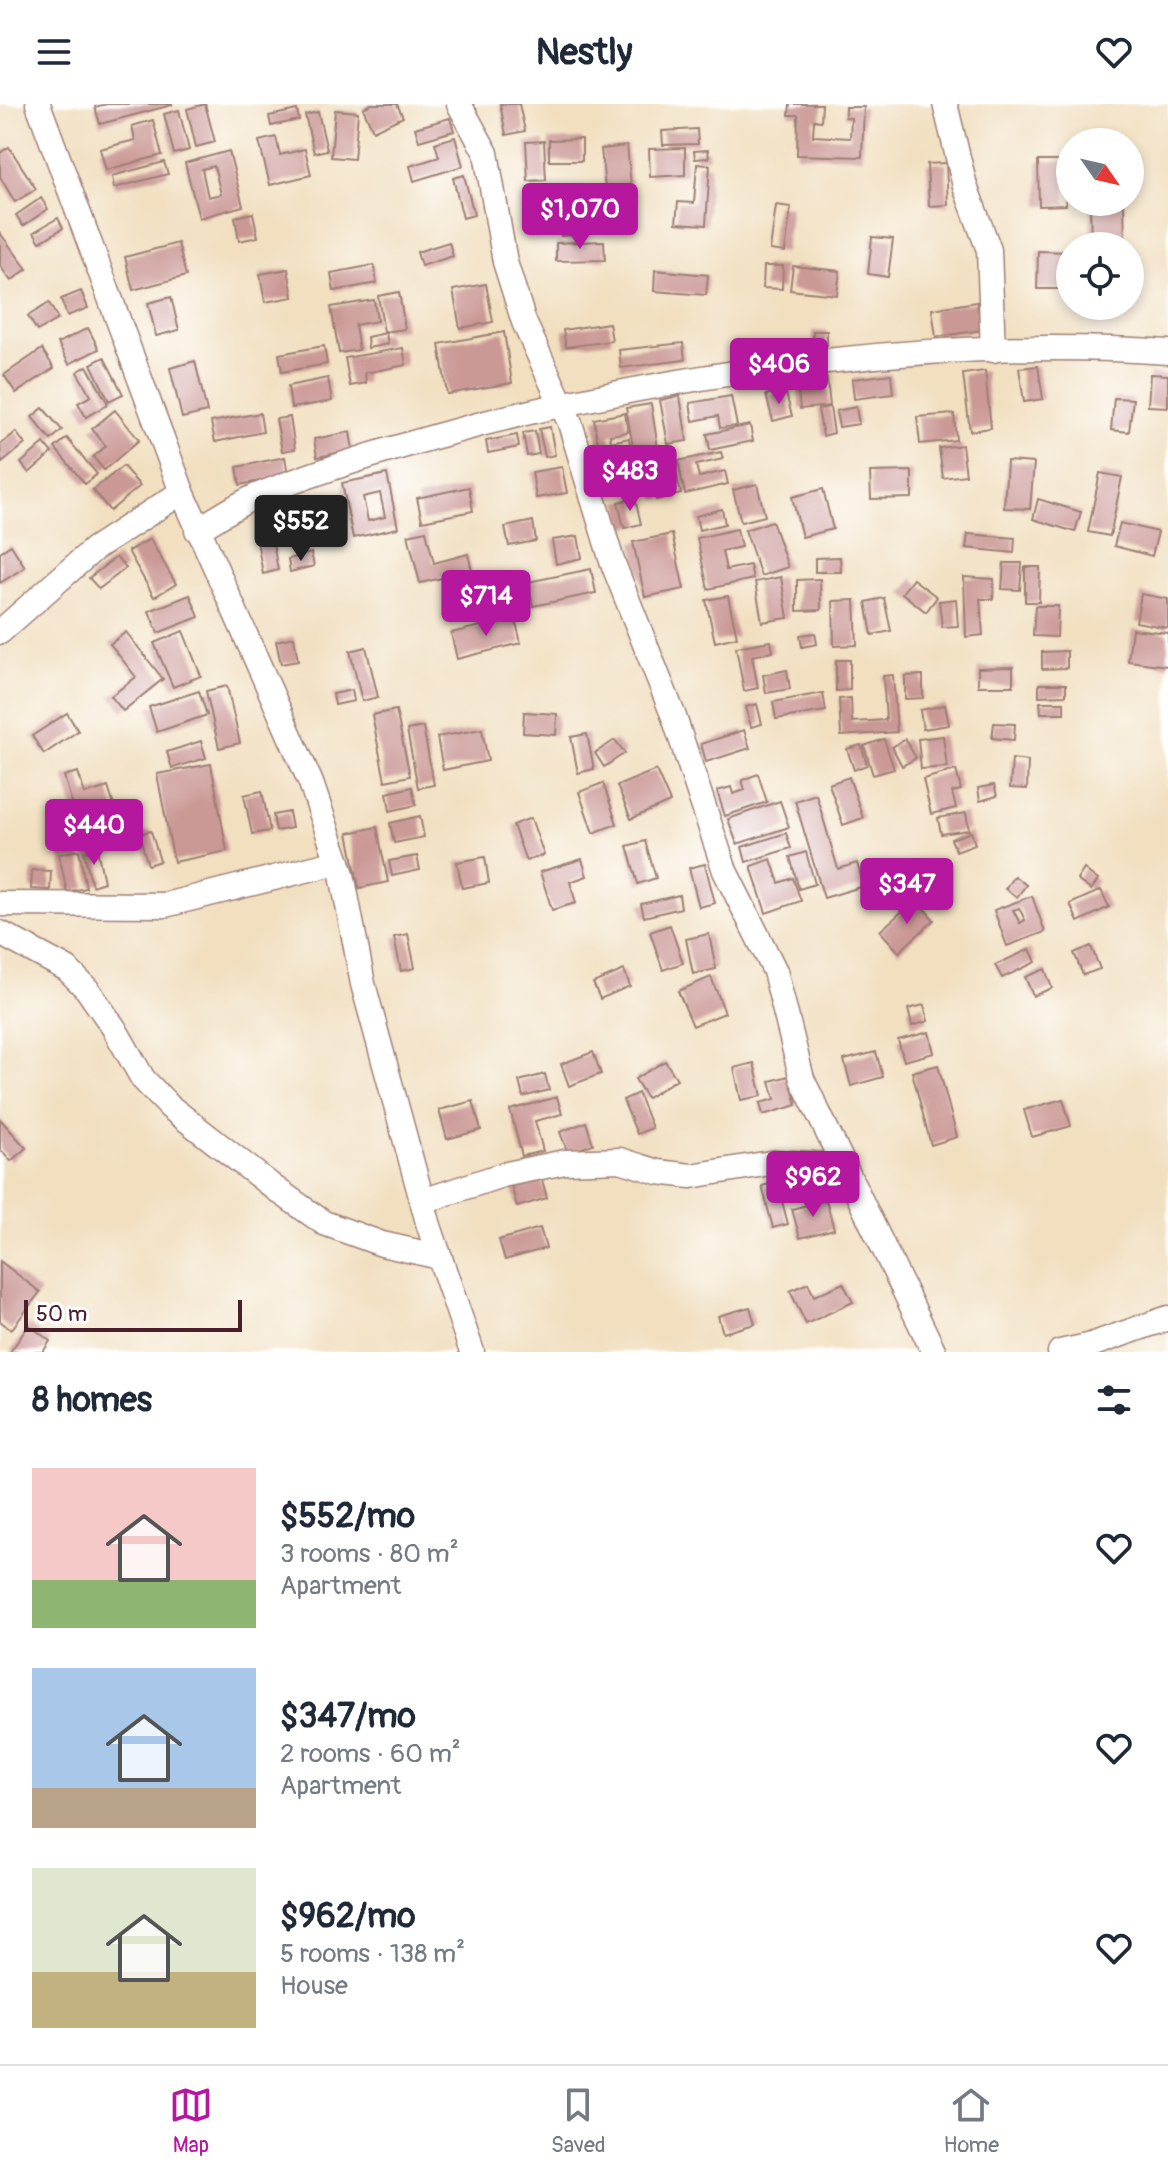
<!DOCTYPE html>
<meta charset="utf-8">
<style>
body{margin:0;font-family:Pangolin,sans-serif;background:#f2f2f3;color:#1f2937;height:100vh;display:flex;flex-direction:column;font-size:30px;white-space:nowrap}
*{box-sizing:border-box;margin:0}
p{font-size:26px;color:#747a83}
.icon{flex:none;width:44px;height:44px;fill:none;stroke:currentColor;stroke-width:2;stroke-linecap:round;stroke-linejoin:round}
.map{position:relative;height:1248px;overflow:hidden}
.sheet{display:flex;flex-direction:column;background:#fff;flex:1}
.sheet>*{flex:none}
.needle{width:52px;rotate:124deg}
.buttons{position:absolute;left:1056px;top:24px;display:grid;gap:16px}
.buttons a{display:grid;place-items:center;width:88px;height:88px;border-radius:50%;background:#fff;box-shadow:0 4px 12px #0003;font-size:40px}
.scale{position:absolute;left:24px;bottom:20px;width:218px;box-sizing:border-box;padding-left:8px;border:4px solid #4a1f2b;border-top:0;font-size:22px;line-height:28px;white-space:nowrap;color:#4a1f2b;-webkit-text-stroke:6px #fff;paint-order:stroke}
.price{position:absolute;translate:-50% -68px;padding:0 18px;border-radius:8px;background:#b5179e;color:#fff;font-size:26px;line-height:52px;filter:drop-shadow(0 2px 4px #0008)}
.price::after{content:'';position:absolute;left:50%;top:48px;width:24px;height:18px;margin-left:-12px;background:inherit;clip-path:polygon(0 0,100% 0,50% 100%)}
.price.on{background:#222;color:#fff}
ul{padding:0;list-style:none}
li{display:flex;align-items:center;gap:24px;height:200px;padding:0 32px}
li span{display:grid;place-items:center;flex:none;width:224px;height:160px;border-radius:0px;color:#555}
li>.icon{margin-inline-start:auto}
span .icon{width:96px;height:96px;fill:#fffc;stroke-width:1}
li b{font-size:34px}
h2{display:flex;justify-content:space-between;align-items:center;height:96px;padding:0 32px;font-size:34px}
header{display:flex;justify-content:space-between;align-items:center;height:104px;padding:0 32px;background:#fff;font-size:36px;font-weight:700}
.menu{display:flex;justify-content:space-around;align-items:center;height:112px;border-top:2px solid #e0e1e3;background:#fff;font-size:22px;color:#747a83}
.menu a{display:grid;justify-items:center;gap:4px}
.menu .on{color:#b5179e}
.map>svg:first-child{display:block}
</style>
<header><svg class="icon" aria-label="menu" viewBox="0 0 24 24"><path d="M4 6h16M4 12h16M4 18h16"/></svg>Nestly<svg class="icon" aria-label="heart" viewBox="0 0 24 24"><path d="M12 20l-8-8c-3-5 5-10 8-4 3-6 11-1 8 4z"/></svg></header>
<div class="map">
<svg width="1168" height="1248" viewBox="0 0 1168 1248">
<rect width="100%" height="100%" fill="#fff"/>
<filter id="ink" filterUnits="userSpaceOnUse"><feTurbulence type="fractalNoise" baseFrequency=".0125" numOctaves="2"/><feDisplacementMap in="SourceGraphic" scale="16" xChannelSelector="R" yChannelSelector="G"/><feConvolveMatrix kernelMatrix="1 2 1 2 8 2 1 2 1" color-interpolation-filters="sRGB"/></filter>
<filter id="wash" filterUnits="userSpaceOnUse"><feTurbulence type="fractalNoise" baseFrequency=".006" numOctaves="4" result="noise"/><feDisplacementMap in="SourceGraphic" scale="32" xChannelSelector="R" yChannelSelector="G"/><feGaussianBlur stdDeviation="1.8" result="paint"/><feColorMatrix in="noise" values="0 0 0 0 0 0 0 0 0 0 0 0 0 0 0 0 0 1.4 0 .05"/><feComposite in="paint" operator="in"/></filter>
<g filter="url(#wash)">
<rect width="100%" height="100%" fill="#f1dfc0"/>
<g id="blocks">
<g fill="#ca9895" fill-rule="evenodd">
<path d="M107 0H172V1L100 20 95 3Z"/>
<path d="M205 0 215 38 196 43 187 5Z"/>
<path d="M371 0H397L403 13 373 27 363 4Z"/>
<path d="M500 0H519L525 27 506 31Z"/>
<path d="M790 0H822L821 17 814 16 813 32 850 34 851 14 845 13V3H864L862 53 797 51 798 11H789Z"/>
<path d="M179 6 189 46 174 50 164 10Z"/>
<path d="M297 6 299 16 271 22 269 12Z"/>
<path d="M335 6 358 8 354 55 331 53Z"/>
<path d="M318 8 327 46 314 49 305 11Z"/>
<path d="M450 14 454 27 419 37 415 24Z"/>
<path d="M153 16 162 51 106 66 100 45 135 36 132 22Z"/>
<path d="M697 25 698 40 663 41 662 27Z"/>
<path d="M276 33 280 51 305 45 311 71 270 81 259 37Z"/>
<path d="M455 33 463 62 414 77 410 62 439 53 435 39Z"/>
<path d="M582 35V57H549V36Z"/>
<path d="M544 37 546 76 528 77 526 38Z"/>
<path d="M627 42 631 81 605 84 601 45Z"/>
<path d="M9 43 36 85 15 98 0 73V49Z"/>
<path d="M685 44V71L650 73 649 45Z"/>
<path d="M708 46 709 54 695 55 694 47Z"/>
<path d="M229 47 243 102 199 114 185 59ZM214 62 221 90 208 93 202 65Z"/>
<path d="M1038 57H1065L1066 101 1039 102Z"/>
<path d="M164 58 168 70 114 84 112 72Z"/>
<path d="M946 59 948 101 929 102 927 60Z"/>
<path d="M697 60 710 61 706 121 676 119 678 98 694 99Z"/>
<path d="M464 71 474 111 463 114 453 74Z"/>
<path d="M41 94 48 105 23 122 16 111Z"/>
<path d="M1090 98H1124L1125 142H1091Z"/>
<path d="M526 100 556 102 555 119 525 116Z"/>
<path d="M776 101 791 103 785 148 770 146Z"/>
<path d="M253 109 258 133 239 137 235 113Z"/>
<path d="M585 112 586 130 561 132 559 114Z"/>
<path d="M58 114 63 124 40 138 34 128Z"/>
<path d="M0 129 27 165 11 177 0 162Z"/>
<path d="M872 133 893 135 888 173 868 170Z"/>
<path d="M604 137 605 156 556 157V139Z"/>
<path d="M449 138 453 152 421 162 417 148Z"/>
<path d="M178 139 186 172 133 186 125 153Z"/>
<path d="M1038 147 1070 148V185H1037Z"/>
<path d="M374 161 377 179 334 187 331 169Z"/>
<path d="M764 162H783L782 185 763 184Z"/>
<path d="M793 162 840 167 837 191 790 186Z"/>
<path d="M288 165 293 193 265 198 260 170Z"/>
<path d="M655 166 708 171 706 191 654 187Z"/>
<path d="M486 180 493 218 460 224 453 186Z"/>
<path d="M81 187 88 204 67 212 61 195Z"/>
<path d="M399 188 405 225 384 228 378 192Z"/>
<path d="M171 193 179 226 156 232 148 199Z"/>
<path d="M374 196 377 217 355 221 359 246 339 249 331 203Z"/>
<path d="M977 198 982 226 936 233 932 205Z"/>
<path d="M49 199 58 215 37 227 28 212Z"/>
<path d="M609 219 612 237 566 243 563 226Z"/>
<path d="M88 224 99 245 69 260 58 239Z"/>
<path d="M813 227H827V241L813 242Z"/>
<path d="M504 228 512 279 447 290 439 240Z"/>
<path d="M386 229 388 240 368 244 367 233Z"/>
<path d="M683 239 685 256 621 264 619 246Z"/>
<path d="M324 242 327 260 282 268 279 250Z"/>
<path d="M403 244 406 261 365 269 366 279 350 282 345 254Z"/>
<path d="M42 245 54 264 16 289 4 271Z"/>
<path d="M104 253 123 290 109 297 91 260Z"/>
<path d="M195 257 207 308 182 314 170 264Z"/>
<path d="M87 262 108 300 86 313 78 299 91 292 77 268Z"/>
<path d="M1038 262 1043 295 1024 298 1019 264Z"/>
<path d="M985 267 991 324 970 327 963 270Z"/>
<path d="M891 270 893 290 854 295 852 275Z"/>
<path d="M1150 270 1168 271V303L1148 302Z"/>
<path d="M328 274 332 297 291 304 288 282Z"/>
<path d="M827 275 830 302 800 305 797 279Z"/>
<path d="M785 286 792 312 773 317 766 291Z"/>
<path d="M680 292 687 337 668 340 660 296Z"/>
<path d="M731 292 737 322 720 324 718 312 693 317 690 299Z"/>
<path d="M1114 294 1133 295 1129 328 1111 326Z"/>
<path d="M651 300 658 344 634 348 626 304Z"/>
<path d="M830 303 834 329 823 332 818 305Z"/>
<path d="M856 303 859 320 839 323 836 307Z"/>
<path d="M43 304 62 326 51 336 32 313Z"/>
<path d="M115 306 139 336 104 366 93 353 106 342 92 325Z"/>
<path d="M260 309 263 328 215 338 211 318Z"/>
<path d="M625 309 628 328 610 331 611 338 629 334 631 349 600 354 594 315Z"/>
<path d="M954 310 956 336 920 340 917 313Z"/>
<path d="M290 313 295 345 282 347 276 315Z"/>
<path d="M750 321 753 337 710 346 707 330Z"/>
<path d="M550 323 555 351 545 353 539 325Z"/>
<path d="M535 327 539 350 527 352 523 329Z"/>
<path d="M16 328 25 340 2 359 0 341Z"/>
<path d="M350 328 353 346 317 353 314 335Z"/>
<path d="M517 331 519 343 488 349 486 337Z"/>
<path d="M67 334 97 370 85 380 55 344Z"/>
<path d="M44 339 52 349 29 369 21 359Z"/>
<path d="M962 341 966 371 943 374 939 344Z"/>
<path d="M721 348 723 355 696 361 699 373 725 367 728 380 685 390 678 357Z"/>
<path d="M285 353 288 371 240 381 237 363Z"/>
<path d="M673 353 681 390 656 396 647 358Z"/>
<path d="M634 357 639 381 618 385 613 362Z"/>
<path d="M1007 357 1034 359 1030 405 1004 404Z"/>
<path d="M123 362 140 382 110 407 93 386Z"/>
<path d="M562 363 567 389 536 394 532 368Z"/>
<path d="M912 367V394L871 395 870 368Z"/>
<path d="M1100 369 1122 373 1110 432 1088 428Z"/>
<path d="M387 370 398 424 353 434 342 379ZM380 389 385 413 368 417 363 393Z"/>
<path d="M757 380 765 412 741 418 733 386Z"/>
<path d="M469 383 473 407 422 417 417 394Z"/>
<path d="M823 385 833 425 802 433 792 393Z"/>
<path d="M311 392 315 409 329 406 333 425 284 437 275 401Z"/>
<path d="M635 394 641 420 624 424 618 398Z"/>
<path d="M1038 395 1081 408 1075 428 1033 415Z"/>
<path d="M722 405 725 420 699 426 696 412Z"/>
<path d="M533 417 536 437 509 442 505 423Z"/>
<path d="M772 417 788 463 761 472 745 426Z"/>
<path d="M1120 419 1158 428 1152 452 1114 442Z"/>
<path d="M737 425 741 443 722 447 726 466 750 461 753 475 708 485 697 434Z"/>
<path d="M426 427 434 459 468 450 472 467 420 479 408 431Z"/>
<path d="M672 430 684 485 645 493 633 438Z"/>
<path d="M968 430 1015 434 1014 449 966 444Z"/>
<path d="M578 432 582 454 556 460 552 436Z"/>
<path d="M272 434 278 466 263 470 257 437Z"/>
<path d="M150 435 176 480 154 493 128 447Z"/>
<path d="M11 441 25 463 0 479V448Z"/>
<path d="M311 449 314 462 290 468 288 455Z"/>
<path d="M116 453 126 464 99 485 89 474Z"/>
<path d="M840 453 841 468H815V454Z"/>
<path d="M1004 459H1022L1020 486 1002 485Z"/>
<path d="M1025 463H1040L1039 498H1025Z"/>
<path d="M591 465 596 489 533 502 528 478Z"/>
<path d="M781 473 788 514 762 518 755 478Z"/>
<path d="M964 473 994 475 993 495H980L983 531 966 533Z"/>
<path d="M477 474 484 505 456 511 449 481Z"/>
<path d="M820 475 821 506 797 507V476Z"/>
<path d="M913 475 937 493 926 508 902 489Z"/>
<path d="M1141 490 1168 495V524L1136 518Z"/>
<path d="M190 491 199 513 158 529 149 507Z"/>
<path d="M728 492 737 533 715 538 706 496Z"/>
<path d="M884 494 891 527 872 531 866 498Z"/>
<path d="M956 495 958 522 942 523 939 497Z"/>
<path d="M855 496 857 541 834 542 833 497Z"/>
<path d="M1035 502H1058L1057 533 1033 532Z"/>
<path d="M515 514 521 539 457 555 451 529Z"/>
<path d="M1132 525 1168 529V562L1128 557Z"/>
<path d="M183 527 201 572 173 583 154 539Z"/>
<path d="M126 528 163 575 123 607 111 592 136 573 110 540Z"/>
<path d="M815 529 817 540 802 543 800 531Z"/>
<path d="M294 533 298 557 281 560 276 537Z"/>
<path d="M771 537 773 548 752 552 758 584 744 587 736 543Z"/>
<path d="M366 543 378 593 362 597 350 547Z"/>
<path d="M1067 547V564L1042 565V548Z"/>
<path d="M836 556H850V586L836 587Z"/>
<path d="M1013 563V582H978V564Z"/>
<path d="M787 566 790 585 766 589 763 571Z"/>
<path d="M893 571 897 628 841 632 839 595 851 594 852 618 886 616 883 572Z"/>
<path d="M923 571V594L905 595V572Z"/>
<path d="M1039 580H1066V591L1039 592Z"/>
<path d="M227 582 240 639 219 644 206 587Z"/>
<path d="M352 586 354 597 335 601 333 590Z"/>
<path d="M199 587 207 611 157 628 149 603Z"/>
<path d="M823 589 826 607 776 615 773 598Z"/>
<path d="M1040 598H1064V609H1041Z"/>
<path d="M757 600 762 620 751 623 746 603Z"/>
<path d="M945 601 949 621 923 625 920 606Z"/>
<path d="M396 606 410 672 385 677 372 611Z"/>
<path d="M524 608 557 610 556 631 523 629Z"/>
<path d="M67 609 78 627 44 650 32 632Z"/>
<path d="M994 619 1015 620 1014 636 992 634Z"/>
<path d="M423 623 434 681 418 684 407 626Z"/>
<path d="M482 625 488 657 443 666 437 633Z"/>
<path d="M744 626 750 644 706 658 701 640Z"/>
<path d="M587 630 594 665 578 669 571 633Z"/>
<path d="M943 632 947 663 921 665 918 635Z"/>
<path d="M884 635 894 665 873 671 864 642Z"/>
<path d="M905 635 916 654 902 662 892 643Z"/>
<path d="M615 636 625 649 604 663 595 649Z"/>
<path d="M201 637 206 654 172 664 167 648Z"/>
<path d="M861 641 867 661 854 666 847 645Z"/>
<path d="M1012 655 1028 657 1027 685 1010 684Z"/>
<path d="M211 660 227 747 174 758 157 670Z"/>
<path d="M656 666 670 698 631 715 617 682Z"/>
<path d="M956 666 961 686 952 688 956 704 931 710 923 675Z"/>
<path d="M78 668 85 690 108 683 115 705 77 717 64 672Z"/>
<path d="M758 670 767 698 725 712 717 687 731 683 733 690 745 686 742 676Z"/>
<path d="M849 673 863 714 843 721 829 680Z"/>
<path d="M603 679 617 720 593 729 579 688Z"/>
<path d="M994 681 997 692 980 697 978 684Z"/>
<path d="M412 683 416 701 390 707 387 689Z"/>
<path d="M262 687 270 727 252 730 244 691Z"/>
<path d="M816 690 838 765 857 759 864 782 824 794 795 697Z"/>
<path d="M780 697 789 723 737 740 728 715Z"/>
<path d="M289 708 292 724 276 727 273 711Z"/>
<path d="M966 709 969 726 941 730 938 714Z"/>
<path d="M420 712 424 733 394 739 390 719Z"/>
<path d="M531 714 544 751 526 757 513 721Z"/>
<path d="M377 723 388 778 359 784 348 729Z"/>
<path d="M151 727 160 757 148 761 139 730Z"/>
<path d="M971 728 975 740 956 747 951 735Z"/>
<path d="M786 729 791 744 746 758 742 743Z"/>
<path d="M645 737 656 774 638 780 627 742Z"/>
<path d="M97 745 104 778 92 782 84 748Z"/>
<path d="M79 746 86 784 67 788 59 750Z"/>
<path d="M806 748 815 780 799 785 790 753Z"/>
<path d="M417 752 420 766 392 772 389 757Z"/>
<path d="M485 753 489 779 462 784 457 758Z"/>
<path d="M582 755 587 772 570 778 576 799 552 806 540 768Z"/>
<path d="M771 755 779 779 793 774 801 797 766 809 751 762Z"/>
<path d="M705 760 715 799 699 803 689 764Z"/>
<path d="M1084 765 1098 776 1091 786 1077 776Z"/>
<path d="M32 766 51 767 50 786 31 785Z"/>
<path d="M1014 772 1026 781 1017 793 1005 785Z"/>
<path d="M1101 786 1109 803 1078 818 1070 800Z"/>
<path d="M679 791 681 804 644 813 641 800Z"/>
<path d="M1032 792 1045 828 1007 842 994 806ZM1019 804 1025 816 1020 819 1013 806Z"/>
<path d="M916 795 934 816 899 848 880 827Z"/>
<path d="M670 821 683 859 663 866 650 828Z"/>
<path d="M408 830 415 864 401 867 394 833Z"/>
<path d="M709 830 716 865 693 870 686 835Z"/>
<path d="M1091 842 1100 865 1083 871 1074 849Z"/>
<path d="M1030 845 1036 858 1002 874 995 861Z"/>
<path d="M1045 865 1052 884 1033 892 1025 873Z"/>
<path d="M624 866 630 882 600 895 593 879Z"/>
<path d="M711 873 725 909 693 922 678 887Z"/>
<path d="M924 901 928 917 912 922 908 905Z"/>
<path d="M929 928 934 949 904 957 898 936Z"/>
<path d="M593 948 601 970 569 982 561 960Z"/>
<path d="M876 948 883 973 851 982 844 956Z"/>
<path d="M665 957 677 975 647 994 635 975Z"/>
<path d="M754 959 762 992 741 996 734 964Z"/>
<path d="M938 961 957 1033 931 1041 912 968Z"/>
<path d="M545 970 549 986 523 993 519 977Z"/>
<path d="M789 972 797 1001 763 1011 760 999 775 995 770 977Z"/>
<path d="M638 989 652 1024 637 1030 623 996Z"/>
<path d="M557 993 562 1010 535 1017 543 1047 522 1052 510 1006Z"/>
<path d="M1063 995 1071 1022 1032 1033 1024 1006Z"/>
<path d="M473 997 481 1026 447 1035 439 1006Z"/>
<path d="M0 1015 26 1044 11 1057 0 1045Z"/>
<path d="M586 1018 593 1040 568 1049 560 1028Z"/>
<path d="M541 1072 547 1094 517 1103 511 1080Z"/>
<path d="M777 1078 788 1120 773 1124 762 1082Z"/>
<path d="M826 1096 834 1125 800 1134 792 1105Z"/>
<path d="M540 1124 546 1144 505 1156 499 1136Z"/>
<path d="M0 1157 40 1188 11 1226 0 1217Z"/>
<path d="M808 1179 814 1192 843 1179 853 1198 806 1220 790 1187Z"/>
<path d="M750 1203 755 1220 723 1229 718 1212Z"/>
<path d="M29 1221 50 1237 43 1248H10Z"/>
</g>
</g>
</g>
<g filter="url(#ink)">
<use href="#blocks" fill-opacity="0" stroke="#9e7f76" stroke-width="2"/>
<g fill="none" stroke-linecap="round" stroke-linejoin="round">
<defs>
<g id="minor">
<path d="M38 0 182 388 311 679 342 770 363 880 429 1122 472 1248"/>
<path d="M459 0 486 49 505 158 524 218 570 319 612 457 674 613 725 767 775 867 802 975 934 1248"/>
<path d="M945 0 965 82 989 146 993 246"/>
<path d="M197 426C218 414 239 399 261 390 333 361 410 339 485 319 698 265 949 232 1168 248"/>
<path d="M0 528 94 445 182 388"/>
<path d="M0 800 165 801 338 758"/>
<path d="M0 829 67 865 87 885 114 924 143 975 170 1003 273 1083 324 1119 382 1140 440 1153"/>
<path d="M423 1097 502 1071 565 1058 620 1056 658 1068 691 1072 777 1058 843 1062"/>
<path d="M1060 1248 1088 1242 1168 1214"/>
</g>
</defs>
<use href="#minor" stroke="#9e7f76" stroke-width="27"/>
<use href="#minor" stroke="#fff" stroke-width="24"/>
</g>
</g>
</svg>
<div class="buttons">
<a><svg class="needle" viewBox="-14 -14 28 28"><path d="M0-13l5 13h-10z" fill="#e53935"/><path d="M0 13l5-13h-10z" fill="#747a83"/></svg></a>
<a><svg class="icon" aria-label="locate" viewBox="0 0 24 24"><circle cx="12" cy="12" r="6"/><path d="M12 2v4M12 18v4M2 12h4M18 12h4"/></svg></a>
</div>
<div class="scale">50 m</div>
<b class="price" style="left:580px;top:147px">$1,070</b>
<b class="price" style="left:779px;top:302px">$406</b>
<b class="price" style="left:630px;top:409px">$483</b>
<b class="price on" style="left:301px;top:459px">$552</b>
<b class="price" style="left:486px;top:534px">$714</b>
<b class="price" style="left:94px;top:763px">$440</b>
<b class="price" style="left:907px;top:822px">$347</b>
<b class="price" style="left:813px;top:1115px">$962</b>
</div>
<section class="sheet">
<h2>8 homes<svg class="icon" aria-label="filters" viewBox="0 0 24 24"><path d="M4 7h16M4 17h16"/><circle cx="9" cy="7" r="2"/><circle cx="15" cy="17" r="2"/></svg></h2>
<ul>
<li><span style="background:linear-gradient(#f6c9c9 70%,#8fb573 0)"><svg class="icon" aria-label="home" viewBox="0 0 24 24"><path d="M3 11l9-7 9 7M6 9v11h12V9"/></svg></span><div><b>$552/mo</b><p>3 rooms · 80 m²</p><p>Apartment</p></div><svg class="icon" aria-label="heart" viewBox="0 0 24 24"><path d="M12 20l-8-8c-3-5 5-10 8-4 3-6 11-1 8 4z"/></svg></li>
<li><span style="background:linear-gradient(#a9c7e8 75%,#b9a48a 0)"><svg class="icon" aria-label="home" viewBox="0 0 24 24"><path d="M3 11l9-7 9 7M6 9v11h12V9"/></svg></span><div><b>$347/mo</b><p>2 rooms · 60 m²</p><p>Apartment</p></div><svg class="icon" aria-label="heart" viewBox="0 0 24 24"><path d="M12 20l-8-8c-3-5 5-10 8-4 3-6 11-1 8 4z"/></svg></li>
<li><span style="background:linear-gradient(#dfe7d0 65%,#c2b280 0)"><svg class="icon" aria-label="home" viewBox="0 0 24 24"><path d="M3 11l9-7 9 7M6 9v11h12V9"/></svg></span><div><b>$962/mo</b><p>5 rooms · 138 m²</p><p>House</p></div><svg class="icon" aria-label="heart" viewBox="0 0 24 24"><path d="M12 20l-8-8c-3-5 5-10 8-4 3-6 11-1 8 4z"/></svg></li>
</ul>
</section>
<nav class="menu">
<a class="on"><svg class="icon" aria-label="map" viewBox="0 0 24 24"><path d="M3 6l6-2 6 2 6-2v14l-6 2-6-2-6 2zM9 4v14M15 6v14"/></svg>Map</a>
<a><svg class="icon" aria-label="saved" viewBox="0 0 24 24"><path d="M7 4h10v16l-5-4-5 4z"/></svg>Saved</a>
<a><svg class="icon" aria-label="home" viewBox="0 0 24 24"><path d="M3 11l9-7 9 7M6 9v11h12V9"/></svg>Home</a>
</nav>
